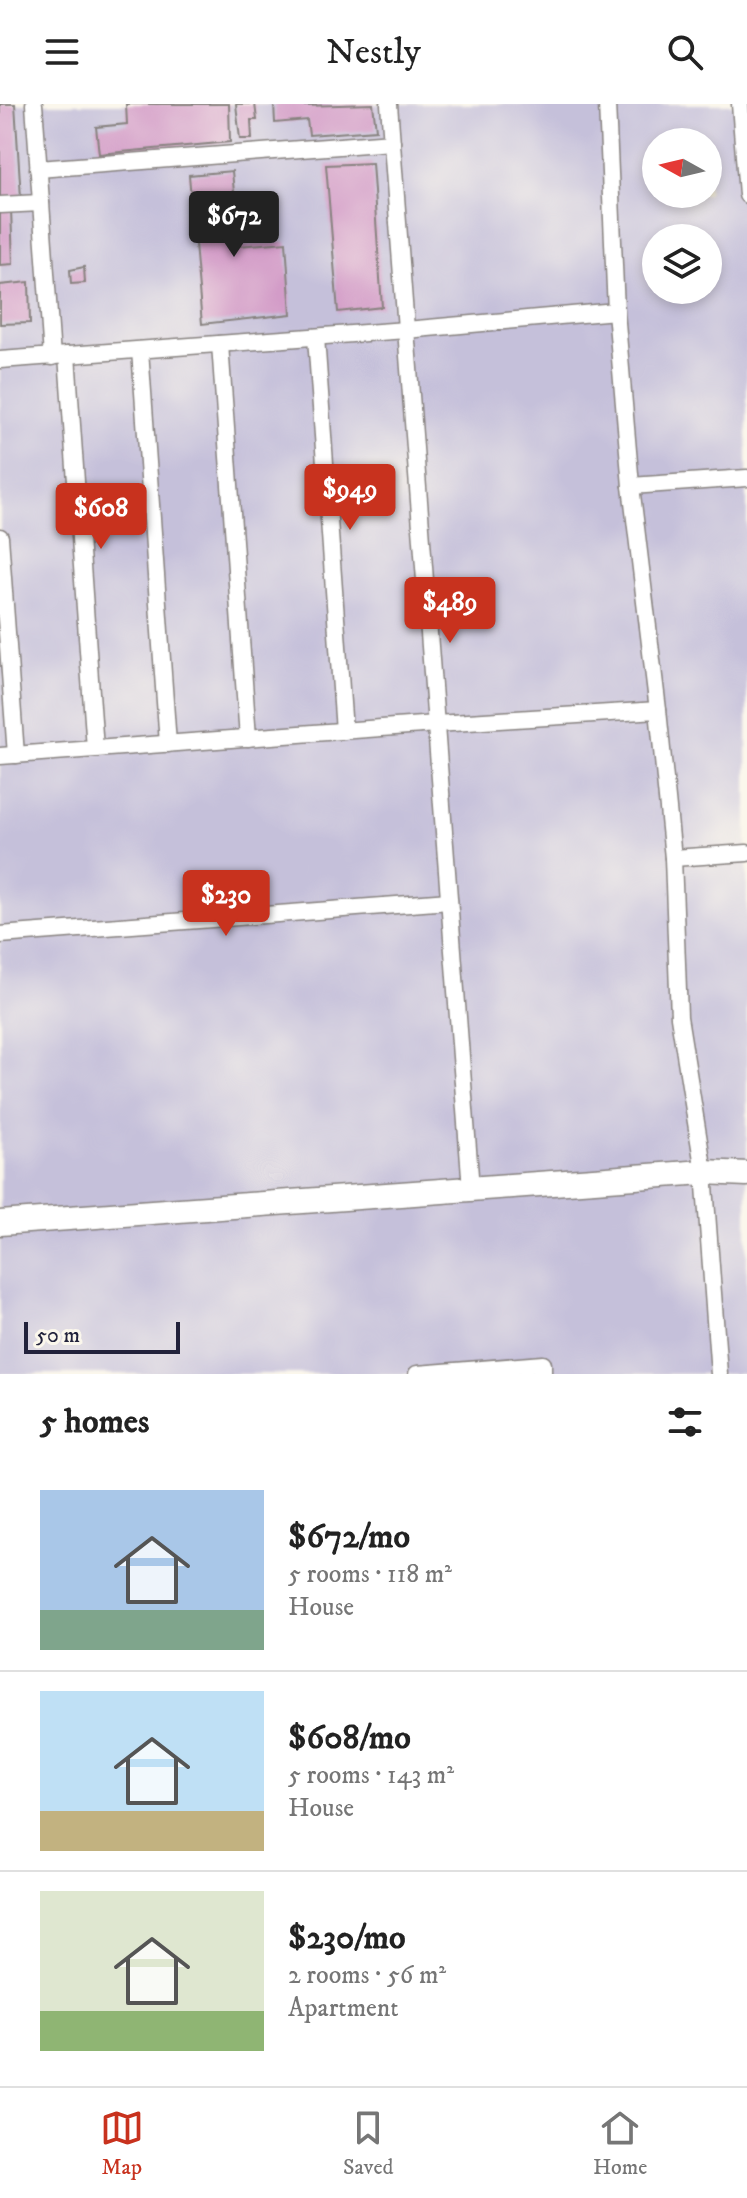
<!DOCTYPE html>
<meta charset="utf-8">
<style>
body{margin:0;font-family:"IM FELL DW Pica",serif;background:#f2f2f2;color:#222;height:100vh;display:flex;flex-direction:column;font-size:30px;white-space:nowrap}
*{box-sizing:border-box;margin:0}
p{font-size:26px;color:#767676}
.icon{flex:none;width:44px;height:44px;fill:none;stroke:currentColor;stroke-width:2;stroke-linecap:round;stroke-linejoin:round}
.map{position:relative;height:1270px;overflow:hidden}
.details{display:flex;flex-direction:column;background:#fff;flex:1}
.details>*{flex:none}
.needle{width:52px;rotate:278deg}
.fabs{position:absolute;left:642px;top:24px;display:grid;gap:16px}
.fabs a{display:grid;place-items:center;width:80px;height:80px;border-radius:50%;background:#fff;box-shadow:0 4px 12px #0003;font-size:40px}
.scale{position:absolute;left:24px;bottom:20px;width:156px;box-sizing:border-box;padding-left:8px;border:4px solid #22223b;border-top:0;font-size:22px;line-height:28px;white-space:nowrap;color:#22223b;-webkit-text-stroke:6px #fbf7ec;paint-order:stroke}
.price{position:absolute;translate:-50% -68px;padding:0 18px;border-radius:8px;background:#c8321e;color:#fff;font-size:26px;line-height:52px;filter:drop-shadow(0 2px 4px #0008)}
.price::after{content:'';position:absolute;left:50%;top:48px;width:24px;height:18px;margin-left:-12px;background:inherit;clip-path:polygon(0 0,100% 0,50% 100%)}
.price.current{background:#222;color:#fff}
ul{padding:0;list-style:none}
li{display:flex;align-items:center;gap:24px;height:200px;padding:0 40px}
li+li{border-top:2px solid #e0e0e0}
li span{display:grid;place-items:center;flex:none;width:224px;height:160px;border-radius:0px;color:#555}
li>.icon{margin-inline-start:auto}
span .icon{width:96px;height:96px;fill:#fffc;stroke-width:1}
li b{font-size:34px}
h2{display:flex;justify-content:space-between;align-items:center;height:96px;padding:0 40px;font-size:34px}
header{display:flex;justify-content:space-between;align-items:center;height:104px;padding:0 40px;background:#fff;font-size:36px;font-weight:600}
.tab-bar{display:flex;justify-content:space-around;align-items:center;height:112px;border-top:2px solid #e0e0e0;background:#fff;font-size:22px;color:#767676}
.tab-bar a{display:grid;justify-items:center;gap:4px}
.tab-bar .current{color:#c8321e}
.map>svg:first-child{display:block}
</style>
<header><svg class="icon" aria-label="menu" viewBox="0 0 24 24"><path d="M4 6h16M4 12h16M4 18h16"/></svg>Nestly<svg class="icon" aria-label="search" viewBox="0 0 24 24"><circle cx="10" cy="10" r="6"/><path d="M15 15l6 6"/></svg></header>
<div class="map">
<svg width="747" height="1270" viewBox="0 0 747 1270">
<rect width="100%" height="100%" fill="#fbf7ec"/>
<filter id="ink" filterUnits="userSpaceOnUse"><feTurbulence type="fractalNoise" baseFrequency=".0125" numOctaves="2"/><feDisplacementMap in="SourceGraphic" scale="16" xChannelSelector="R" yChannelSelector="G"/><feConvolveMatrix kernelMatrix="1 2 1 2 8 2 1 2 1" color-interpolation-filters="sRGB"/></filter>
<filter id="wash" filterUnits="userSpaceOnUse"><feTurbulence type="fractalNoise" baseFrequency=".006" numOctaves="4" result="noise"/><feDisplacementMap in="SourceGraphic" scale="32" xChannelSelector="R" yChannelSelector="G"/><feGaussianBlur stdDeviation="1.8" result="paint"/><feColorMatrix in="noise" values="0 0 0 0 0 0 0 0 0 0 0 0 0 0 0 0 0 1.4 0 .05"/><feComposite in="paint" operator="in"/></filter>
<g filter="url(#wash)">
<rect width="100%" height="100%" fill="#eee4c5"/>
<path fill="#c5c0da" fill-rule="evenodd" d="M0 0H747V1270H0ZM656 38H708V90H656ZM656 134H708V186H656Z"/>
<g id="blocks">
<g fill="#d39cc8">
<path d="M0 0H15L21 94 0 95Z"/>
<path d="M126 0H229L230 38 99 50 96 23 127 20Z"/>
<path d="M236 0H255L257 16H251L252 35H240Z"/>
<path d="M274 0H305V2L373 0 376 26 309 31 307 16 275 19Z"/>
<path d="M372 59 382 203 338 208 326 61Z"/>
<path d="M232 67 239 142 286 138 291 210 202 220 189 71Z"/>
<path d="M11 105 13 160 0 161V106Z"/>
<path d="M84 163 85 179 71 180 70 166Z"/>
<path d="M29 178 30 219 0 220V181Z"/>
</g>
</g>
</g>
<g filter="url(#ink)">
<use href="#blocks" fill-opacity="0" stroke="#888380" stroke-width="2"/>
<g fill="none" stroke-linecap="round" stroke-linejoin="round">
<defs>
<g id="street">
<path d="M34 0 52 253"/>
<path d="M389 0 471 1085"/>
<path d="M607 0 616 207 631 382 658 606 673 754 679 913 704 1068 719 1270"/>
<path d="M740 0 747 91"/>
<path d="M38 65 392 38"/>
<path d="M0 101 41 99"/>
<path d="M316 233 344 627"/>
<path d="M220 240 248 634"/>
<path d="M140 246 168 640"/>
<path d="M67 251 95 645"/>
<path d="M0 256 406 226 616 207"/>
<path d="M631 382 747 374"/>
<path d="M0 433 16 651"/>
<path d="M0 652 436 620 658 606"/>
<path d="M673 754 747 749"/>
<path d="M0 831 449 797"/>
<path d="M417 1270 543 1260V1270"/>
</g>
<path id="secondary" d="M0 1119 704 1068 747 1070"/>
</defs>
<use href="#street" stroke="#888380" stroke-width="19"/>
<use href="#secondary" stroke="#888380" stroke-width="27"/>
<use href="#street" stroke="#fff" stroke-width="16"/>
<use href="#secondary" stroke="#fff" stroke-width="24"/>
</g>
</g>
</svg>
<div class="fabs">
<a><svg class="needle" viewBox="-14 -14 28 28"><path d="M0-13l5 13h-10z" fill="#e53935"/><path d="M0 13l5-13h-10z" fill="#767676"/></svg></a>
<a><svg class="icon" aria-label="layers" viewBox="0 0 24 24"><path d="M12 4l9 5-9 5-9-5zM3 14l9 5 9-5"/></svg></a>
</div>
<div class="scale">50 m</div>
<b class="price current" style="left:234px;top:155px">$672</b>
<b class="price" style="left:350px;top:428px">$949</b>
<b class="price" style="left:101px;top:447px">$608</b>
<b class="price" style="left:450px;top:541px">$489</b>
<b class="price" style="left:226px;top:834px">$230</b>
</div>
<section class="details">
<h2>5 homes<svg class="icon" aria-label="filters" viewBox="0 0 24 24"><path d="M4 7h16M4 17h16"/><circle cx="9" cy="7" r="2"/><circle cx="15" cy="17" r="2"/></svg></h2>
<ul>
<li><span style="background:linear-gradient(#a9c7e8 75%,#7fa58c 0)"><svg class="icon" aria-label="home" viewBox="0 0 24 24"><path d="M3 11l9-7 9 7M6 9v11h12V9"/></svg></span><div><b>$672/mo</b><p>5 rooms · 118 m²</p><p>House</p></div></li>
<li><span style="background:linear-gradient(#bfe0f5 75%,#c2b280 0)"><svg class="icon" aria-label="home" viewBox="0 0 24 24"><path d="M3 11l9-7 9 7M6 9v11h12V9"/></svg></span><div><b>$608/mo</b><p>5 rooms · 143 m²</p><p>House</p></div></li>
<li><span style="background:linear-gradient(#dfe7d0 75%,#8fb573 0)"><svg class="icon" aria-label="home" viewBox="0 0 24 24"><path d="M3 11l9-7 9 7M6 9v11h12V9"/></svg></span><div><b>$230/mo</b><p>2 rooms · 56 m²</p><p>Apartment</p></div></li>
</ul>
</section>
<nav class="tab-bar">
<a class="current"><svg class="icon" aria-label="map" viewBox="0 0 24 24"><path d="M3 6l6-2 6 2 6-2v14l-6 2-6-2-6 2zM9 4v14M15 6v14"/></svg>Map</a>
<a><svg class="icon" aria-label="saved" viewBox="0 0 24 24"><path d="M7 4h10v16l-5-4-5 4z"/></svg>Saved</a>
<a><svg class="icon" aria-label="home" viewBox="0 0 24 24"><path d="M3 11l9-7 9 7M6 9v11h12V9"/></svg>Home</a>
</nav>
